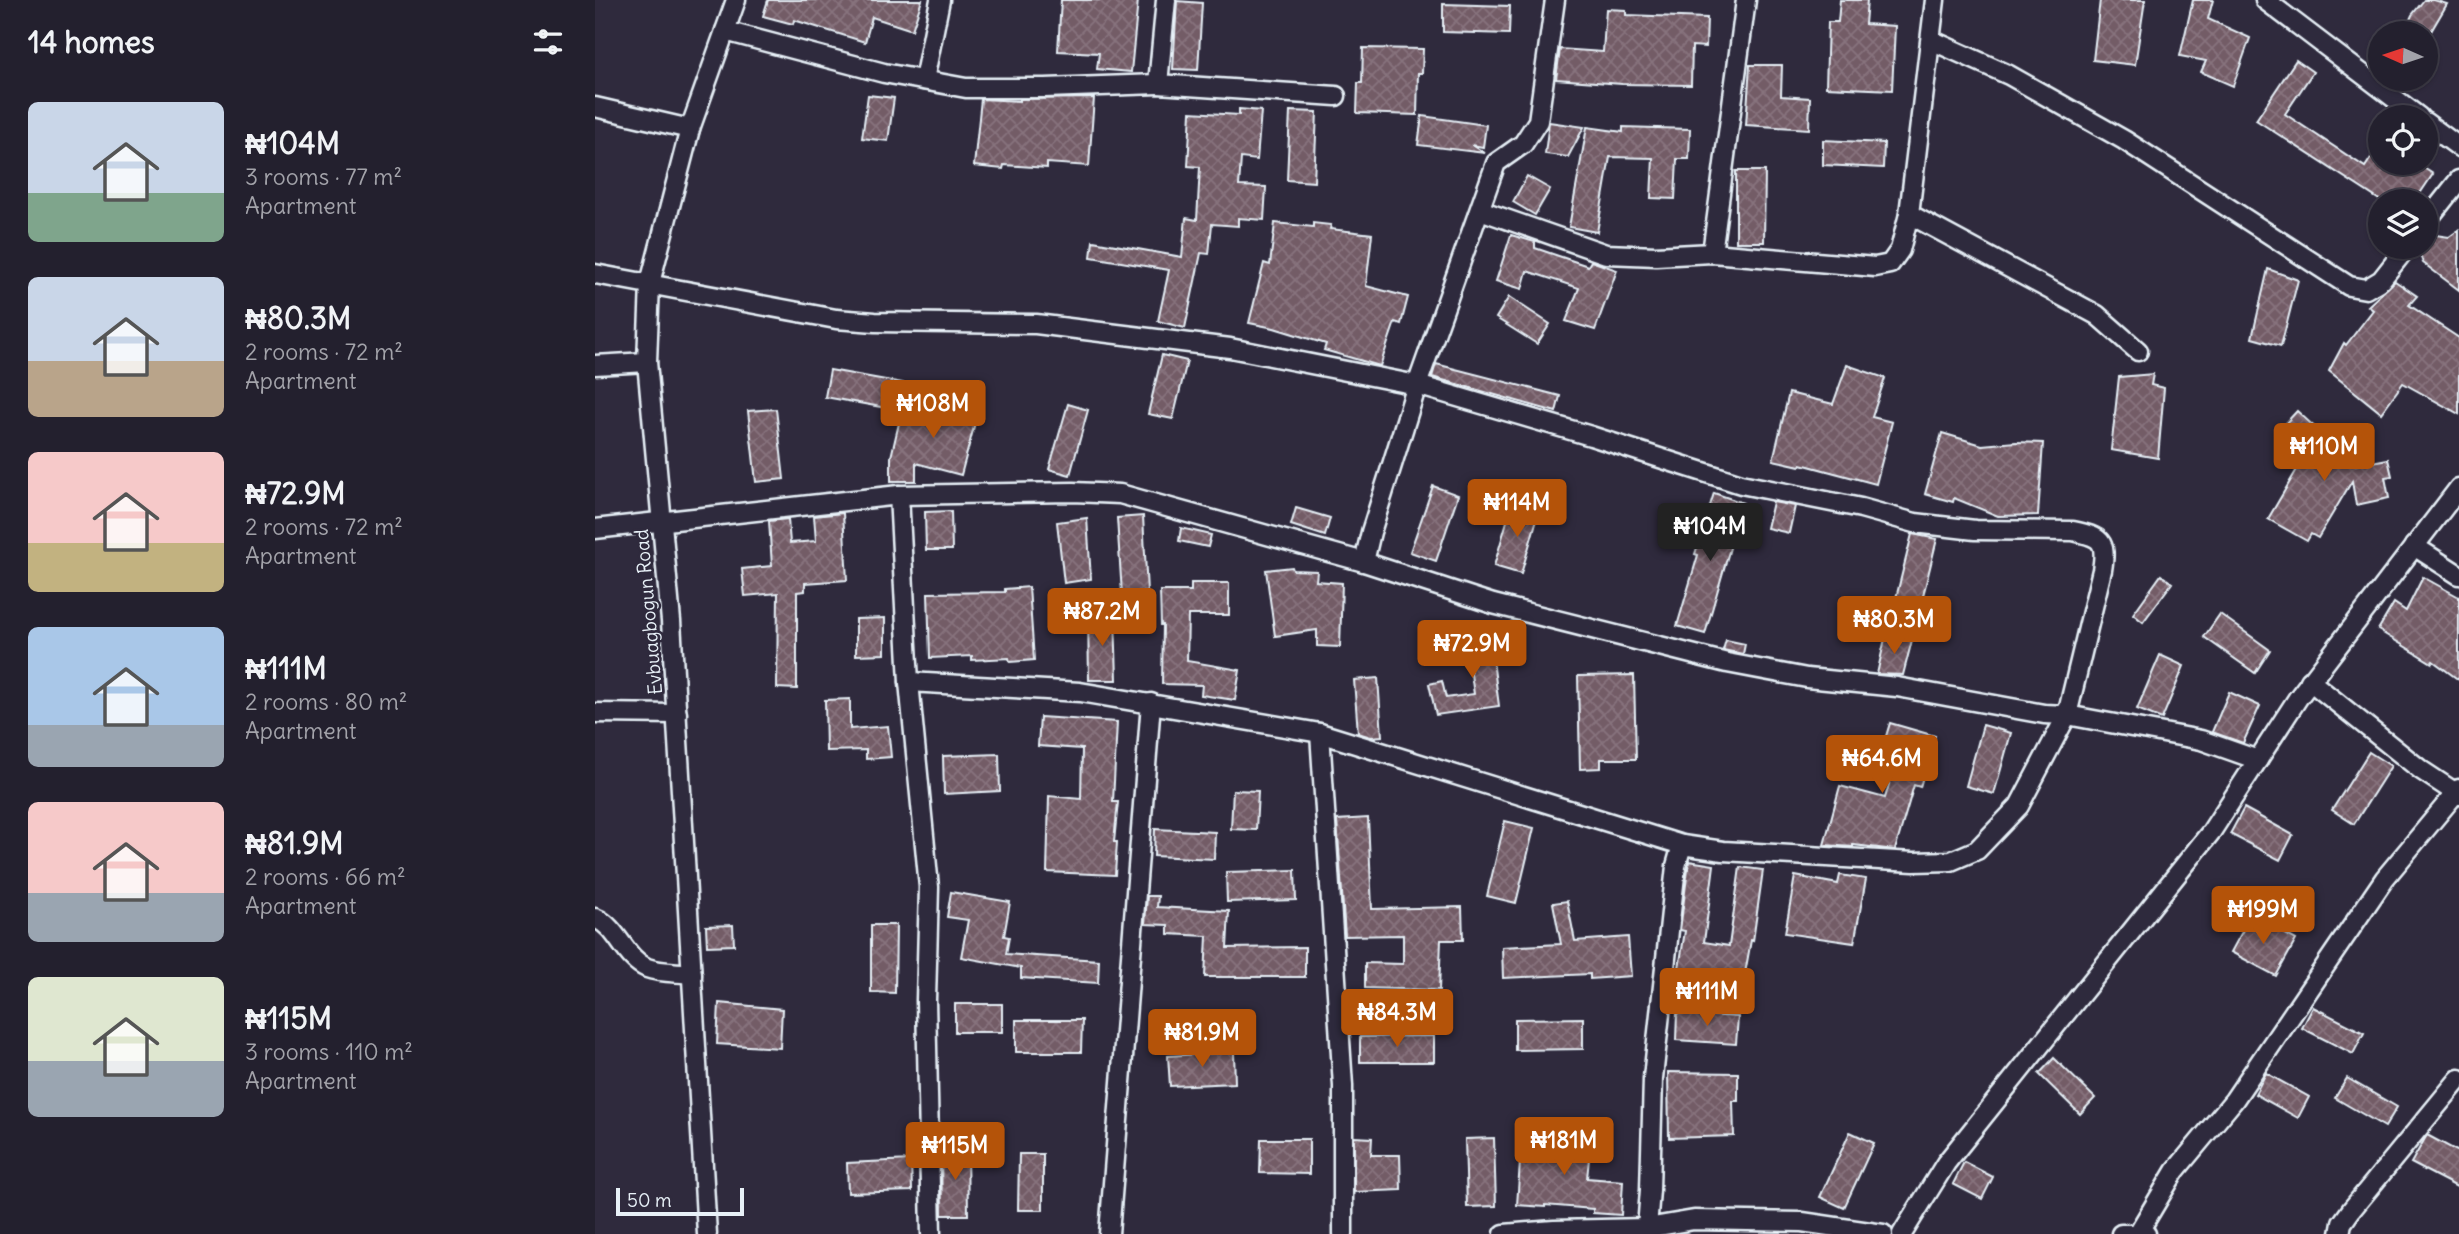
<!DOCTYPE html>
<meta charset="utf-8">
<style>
body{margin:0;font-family:Delius,sans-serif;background:#2b2836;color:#f1f3f6;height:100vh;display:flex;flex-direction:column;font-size:26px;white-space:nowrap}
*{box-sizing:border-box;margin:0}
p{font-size:23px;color:#a3a3aa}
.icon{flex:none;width:38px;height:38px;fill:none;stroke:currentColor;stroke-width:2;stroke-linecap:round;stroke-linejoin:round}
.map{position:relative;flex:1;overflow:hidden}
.panel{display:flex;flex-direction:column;background:#23202e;width:595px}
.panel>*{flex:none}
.needle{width:46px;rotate:273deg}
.controls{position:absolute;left:1773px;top:21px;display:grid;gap:14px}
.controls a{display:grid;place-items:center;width:70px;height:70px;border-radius:50%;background:#23202e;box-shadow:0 2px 5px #0004,0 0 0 2px #403e4a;font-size:35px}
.scale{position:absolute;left:21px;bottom:18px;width:128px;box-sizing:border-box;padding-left:7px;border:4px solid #e8f1f8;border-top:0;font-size:19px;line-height:24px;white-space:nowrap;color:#e8f1f8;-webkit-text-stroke:5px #2f2a3d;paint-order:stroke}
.price{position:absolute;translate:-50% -60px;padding:0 16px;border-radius:7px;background:#b45309;color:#fff;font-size:23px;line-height:46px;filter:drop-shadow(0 2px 4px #0008)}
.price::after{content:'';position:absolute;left:50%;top:42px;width:21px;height:16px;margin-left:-10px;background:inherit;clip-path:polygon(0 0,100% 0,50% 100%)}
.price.on{background:#222;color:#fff}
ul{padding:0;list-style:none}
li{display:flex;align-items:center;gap:21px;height:175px;padding:0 28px}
li span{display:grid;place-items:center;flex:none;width:196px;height:140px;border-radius:10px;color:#555}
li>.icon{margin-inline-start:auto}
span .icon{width:84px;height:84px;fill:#fffc;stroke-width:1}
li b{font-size:30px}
h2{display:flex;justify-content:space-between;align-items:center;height:84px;padding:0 28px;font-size:30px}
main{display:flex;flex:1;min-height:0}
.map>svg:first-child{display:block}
</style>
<main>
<section class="panel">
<h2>14 homes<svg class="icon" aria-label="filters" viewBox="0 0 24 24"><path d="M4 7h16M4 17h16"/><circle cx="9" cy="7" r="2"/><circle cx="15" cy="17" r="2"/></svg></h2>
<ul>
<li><span style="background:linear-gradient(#c9d6e8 65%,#7fa58c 0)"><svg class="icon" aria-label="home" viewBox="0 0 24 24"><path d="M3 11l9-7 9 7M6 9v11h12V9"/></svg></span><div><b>₦104M</b><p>3 rooms · 77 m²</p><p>Apartment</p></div></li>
<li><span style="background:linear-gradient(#c9d6e8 60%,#b9a48a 0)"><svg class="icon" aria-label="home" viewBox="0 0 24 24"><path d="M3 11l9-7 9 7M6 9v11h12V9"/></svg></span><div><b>₦80.3M</b><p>2 rooms · 72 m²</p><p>Apartment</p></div></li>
<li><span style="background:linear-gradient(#f6c9c9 65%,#c2b280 0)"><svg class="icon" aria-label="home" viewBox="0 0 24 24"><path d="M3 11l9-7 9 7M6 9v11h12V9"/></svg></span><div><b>₦72.9M</b><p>2 rooms · 72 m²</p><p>Apartment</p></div></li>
<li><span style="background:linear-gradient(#a9c7e8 70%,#9aa5b1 0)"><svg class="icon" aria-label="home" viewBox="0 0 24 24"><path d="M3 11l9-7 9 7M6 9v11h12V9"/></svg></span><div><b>₦111M</b><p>2 rooms · 80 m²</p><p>Apartment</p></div></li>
<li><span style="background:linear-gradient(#f6c9c9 65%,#9aa5b1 0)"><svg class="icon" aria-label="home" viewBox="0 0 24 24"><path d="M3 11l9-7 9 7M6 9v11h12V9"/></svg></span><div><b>₦81.9M</b><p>2 rooms · 66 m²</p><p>Apartment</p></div></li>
<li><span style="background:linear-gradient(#dfe7d0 60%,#9aa5b1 0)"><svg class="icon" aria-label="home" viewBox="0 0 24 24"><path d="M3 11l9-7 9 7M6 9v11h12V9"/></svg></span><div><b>₦115M</b><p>3 rooms · 110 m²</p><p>Apartment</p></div></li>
</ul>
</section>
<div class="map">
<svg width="1864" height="1234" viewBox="0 0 1864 1234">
<defs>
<pattern id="building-cross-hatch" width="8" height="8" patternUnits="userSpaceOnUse" patternTransform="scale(1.75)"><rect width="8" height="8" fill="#735b66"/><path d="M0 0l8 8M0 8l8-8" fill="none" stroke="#87737d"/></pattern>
</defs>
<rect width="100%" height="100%" fill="#2f2a3d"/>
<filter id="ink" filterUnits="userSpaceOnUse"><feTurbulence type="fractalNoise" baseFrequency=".0143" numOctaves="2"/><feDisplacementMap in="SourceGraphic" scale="14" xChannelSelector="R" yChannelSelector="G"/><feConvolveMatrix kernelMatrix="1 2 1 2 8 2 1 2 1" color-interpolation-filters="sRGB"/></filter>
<g filter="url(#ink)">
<g fill="url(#building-cross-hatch)" stroke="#e8f1f8" stroke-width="2">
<path d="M173 0H327L317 30 277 17 270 42 199 20 198 24 168 16Z"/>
<path d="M466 0H543L536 72 502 69 504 53 463 51Z"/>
<path d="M1245 0H1272L1270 24 1300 26 1297 90 1231 87 1233 22H1243Z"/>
<path d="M1505 0H1550L1540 65 1498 60Z"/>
<path d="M1598 0H1618L1613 19 1655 38 1638 86 1606 72 1611 61 1585 56Z"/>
<path d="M1829 0H1839L1852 4 1835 33H1809L1817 15Z"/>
<path d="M582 1 607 3 603 70 578 69Z"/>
<path d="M848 4 915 6 914 34 848 32Z"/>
<path d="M1011 9 1031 10V15L1112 18 1111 47 1097 46 1096 85 1027 84 961 79 965 49 1008 52Z"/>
<path d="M768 48 828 49 827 73H823L822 115 762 113 763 83H767Z"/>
<path d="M1701 60 1718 72 1690 114 1770 167 1785 144V163H1821L1838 174 1820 201H1786L1661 120Z"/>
<path d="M1155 65H1187L1186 96 1215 98 1214 129 1151 125Z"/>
<path d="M273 95 299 98 293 141 267 138Z"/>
<path d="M499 98 494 166 452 163V168L409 165 408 169 379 166 386 99 425 101V99Z"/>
<path d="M644 109 666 111 662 160 646 158 644 186 671 187 669 220 643 218V226L617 224 614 254 606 253 590 328 563 321 574 270 496 257 498 241 587 257 591 218 602 220 605 167 593 166 596 112 644 115Z"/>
<path d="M695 111 722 112 719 182 692 180Z"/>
<path d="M827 116 891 125 888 147 877 145 890 153 823 145Z"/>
<path d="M954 122 989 127 973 157 950 154Z"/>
<path d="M992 127 1028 132V127L1095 129 1094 159H1082L1080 199 1056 198 1058 158 1015 157 1002 232 974 227Z"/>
<path d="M1228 140 1289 143 1288 168 1228 165Z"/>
<path d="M1141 171H1170L1169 242H1141Z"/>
<path d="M932 176 955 189 940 215 918 202Z"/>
<path d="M680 223 718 227V223L736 225 735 229 777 234 771 286 813 297 806 324 800 322 785 366 729 350 731 344 679 328 654 323 669 263 675 265Z"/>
<path d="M1864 230V290L1828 263 1825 255 1841 235 1854 237Z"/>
<path d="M916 235 940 242V248L993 266 996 261 1022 270 1000 330 971 321 984 288 932 271 927 289 901 281Z"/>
<path d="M1673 269 1703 280 1686 346 1657 338Z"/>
<path d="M1800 281 1822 296 1814 305 1864 338V414L1808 383 1786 413 1734 371 1749 343 1751 345 1778 310 1773 306Z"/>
<path d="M914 297 955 324 942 344 901 318Z"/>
<path d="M567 355 592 361 578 419 553 414Z"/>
<path d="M841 364 965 396 961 412 837 377Z"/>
<path d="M1252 365 1290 378 1277 417 1297 422 1281 484 1206 464 1205 466 1178 460 1194 393 1238 404Z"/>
<path d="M235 370 308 383 303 410 230 397Z"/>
<path d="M1558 374 1556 385 1569 388 1563 458 1516 450 1524 377Z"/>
<path d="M357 397 385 404 366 475 321 463V481H296V457L308 406 351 417Z"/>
<path d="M473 404 493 410 475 475 454 469Z"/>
<path d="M181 409 189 479 161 482 153 411Z"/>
<path d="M1702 411 1761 465 1793 459 1797 476 1790 477 1794 498 1761 505 1757 481 1723 538 1716 534 1712 541 1673 519 1714 449 1689 425Z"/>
<path d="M1347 433 1387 445 1421 442 1448 443 1443 515 1403 516 1359 498 1358 502 1330 494Z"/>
<path d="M838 486 863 495 841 561 815 552Z"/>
<path d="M1119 493 1148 503 1110 634 1082 626 1103 555 1100 554Z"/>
<path d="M1178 502 1200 506 1194 533 1172 528Z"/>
<path d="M917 504 944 512 926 574 899 566Z"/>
<path d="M701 508 735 518 730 536 696 525Z"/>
<path d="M356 511 357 550H331L330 512Z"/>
<path d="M248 513 252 580 210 583V591L202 592V689L182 688 183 593 150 596 147 569 177 566 174 521 193 519 195 543 221 541 219 516Z"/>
<path d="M548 516 552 592 527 594 522 518Z"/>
<path d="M492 518 496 579 469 583 462 522Z"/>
<path d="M586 528 616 535 613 547 584 541Z"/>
<path d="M1317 534 1342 539 1326 604 1301 598Z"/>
<path d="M697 567 698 570 722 571 721 581 747 583 745 647 722 646V630L680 636 671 570Z"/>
<path d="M1566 575 1577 583 1548 622 1538 614Z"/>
<path d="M1828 577 1864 597V680L1838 661 1837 663 1783 630 1799 603 1811 611Z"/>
<path d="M596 583H634V615H593L592 661 645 670 640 700 606 695 607 685 567 684 568 625H566L565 591H596Z"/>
<path d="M434 587 439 660 415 662 414 658 377 660V656L335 658 333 593 410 592V589Z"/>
<path d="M1625 614 1675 650 1660 673 1609 637Z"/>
<path d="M520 615 522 680H494L493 616Z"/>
<path d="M290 618V654L261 655V619Z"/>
<path d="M894 630 904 706 841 715 834 684 847 681 851 698 879 694 870 634Z"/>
<path d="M1291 634 1317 640 1308 675 1282 674Z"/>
<path d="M1131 640 1150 644 1148 654 1128 650Z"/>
<path d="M1565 655 1589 666 1567 719 1542 709Z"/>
<path d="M1039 675 1041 759H1006V768L985 769 983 676Z"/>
<path d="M783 678 787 736 776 737 763 733 759 680Z"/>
<path d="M1634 692 1665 706 1648 743 1617 732Z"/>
<path d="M255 699V729L293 726 296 757 271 759V750L231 751 230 700Z"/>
<path d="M445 717 522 722 518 802H523L519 842H522L520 875 452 872 454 796 486 799 487 749 443 746Z"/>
<path d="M1295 723 1340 736 1325 787 1319 785 1300 850 1258 845V847L1229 845 1245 786 1290 798 1298 771 1282 766Z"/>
<path d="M1388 725 1416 733 1399 794 1371 786Z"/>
<path d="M1774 752 1796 766 1759 824 1737 810Z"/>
<path d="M404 754 405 791 349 794 348 756Z"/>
<path d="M638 790 663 791 661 830 636 829Z"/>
<path d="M1649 808 1698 835 1685 860 1635 834Z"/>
<path d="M773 818 777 909 867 907 868 940H846L844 990 770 988V963L808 964V935L750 936 742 820Z"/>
<path d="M910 821 939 828 921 903 892 896Z"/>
<path d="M560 829 620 832 619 859 559 856Z"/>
<path d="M1094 861 1119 865 1109 942 1134 946 1145 867 1168 870 1158 941 1156 940 1149 979 1084 968 1090 931 1085 930Z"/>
<path d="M700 870 701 900 632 902 631 872Z"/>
<path d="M1245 875 1271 879 1259 943 1190 933 1200 876 1243 884Z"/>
<path d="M356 892 415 902 409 936 414 937 411 954 504 960 503 983 426 978V968L366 957 373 920 352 917Z"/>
<path d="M552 896H563L562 907 634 911 632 948 710 947V977H610L612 936 573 934V925L550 924Z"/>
<path d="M972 901 980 941 1033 937 1036 976 995 979V974L908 978 907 947 966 944 958 903Z"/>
<path d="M1656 915 1701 940 1681 976 1636 952Z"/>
<path d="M138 925 139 945 112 946 111 926Z"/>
<path d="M276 925H301L300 993 276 992Z"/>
<path d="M124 1003 187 1009 185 1048 122 1044Z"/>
<rect x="360" y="1004" width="47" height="28"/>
<path d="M1718 1007 1769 1033 1758 1054 1707 1028Z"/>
<path d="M1082 1013 1143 1017 1141 1044 1081 1040Z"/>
<path d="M988 1018V1049L920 1050V1019Z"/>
<path d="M421 1020H487L486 1052H421Z"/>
<path d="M839 1036V1062H765V1037Z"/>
<path d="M639 1052 640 1083 575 1086 573 1056Z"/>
<path d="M1459 1058 1500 1098 1485 1114 1444 1074Z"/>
<path d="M1073 1072 1143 1073V1101H1138L1139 1136 1074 1138Z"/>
<path d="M1671 1073 1714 1097 1703 1118 1660 1094Z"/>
<path d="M1752 1078 1802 1107 1790 1127 1740 1098Z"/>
<path d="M1255 1132 1279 1143 1249 1208 1225 1197Z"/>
<path d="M927 1134 996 1140 992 1178 1028 1181 1026 1215 998 1213V1209L950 1205V1207L922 1205Z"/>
<path d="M1832 1135 1864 1152V1188L1816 1163Z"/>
<path d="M759 1137 777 1138 776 1155H805L806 1190 759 1192Z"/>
<path d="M899 1138 901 1206 872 1207 870 1139Z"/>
<path d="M666 1139H714V1174L665 1173Z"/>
<path d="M372 1149 373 1215H347L346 1150Z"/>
<path d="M424 1154H448V1210H423Z"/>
<path d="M316 1160 317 1191 253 1193 252 1163Z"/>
<path d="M1369 1162 1398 1177 1387 1199 1358 1184Z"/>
</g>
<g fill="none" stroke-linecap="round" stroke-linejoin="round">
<defs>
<g id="minor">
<path d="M571 0 563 84 741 96"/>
<path d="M1670 0 1824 117"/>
<path d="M130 31 289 73 371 88H450L563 84"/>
<path d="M1336 40 1414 75 1529 140 1754 286 1771 289 1786 280 1812 247"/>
<path d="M329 80 345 0"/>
<path d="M0 107 95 129"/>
<path d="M1830 122 1864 147"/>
<path d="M885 210 1011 254 1061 256 1117 253 1280 267 1295 264 1305 250 1314 214 1340 0"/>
<path d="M1314 214 1502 315 1543 351"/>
<path d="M1830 223 1864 180"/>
<path d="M1117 253 1151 0"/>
<path d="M0 274 241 319 280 322 441 324 635 348 822 385 996 436 1146 484 1266 508 1320 523 1380 530 1478 531C1506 537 1512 540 1507 570L1472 715 1424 806 1382 850 1356 861 1319 862 1128 851 1087 845 1081 866 1058 1078 1055 1190 1052 1228 1099 1220 1207 1222 1288 1234"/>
<path d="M0 365 52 362"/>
<path d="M304 495 314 682 334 887 331 1000 336 1234"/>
<path d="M0 529 304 495 478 492 525 494 769 562 776 532 822 385 901 163 928 144 943 121 960 0"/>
<path d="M1819 546 1864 575"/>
<path d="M769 562 898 604 1132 663 1212 678 1302 687 1449 714 1472 715 1606 740 1663 760"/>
<path d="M1715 681 1826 770 1864 795"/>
<path d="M314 682 485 692 725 733 1087 845"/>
<path d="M0 713 82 714"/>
<path d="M725 733 748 1086V1234"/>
<path d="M0 918C23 927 29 958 52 968 65 973 83 972 97 974"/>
<path d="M1543 1233 1580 1171 1639 1100 1790 878 1864 789"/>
<path d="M112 1234 76 621 52 362 55 283 95 129 141 0"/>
<path d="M514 1234 556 703"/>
<path d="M909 1234 959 1230 1052 1228"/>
<path d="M1307 1234 1351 1163 1616 832 1703 698 1864 488"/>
<path d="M1526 1234H1551"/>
<path d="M1745 1234 1747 1223 1757 1209 1864 1079"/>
</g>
</defs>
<use href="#minor" stroke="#e8f1f8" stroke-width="23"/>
<use href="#minor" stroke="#2f2a3d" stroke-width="18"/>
</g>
</g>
<g text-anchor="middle" stroke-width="5" stroke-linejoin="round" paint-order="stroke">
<g font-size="19" fill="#e8f1f8" stroke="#2f2a3d">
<text transform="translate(53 612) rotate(-95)" y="7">Evbuagbogun Road</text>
</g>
</g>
</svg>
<div class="controls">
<a><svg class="needle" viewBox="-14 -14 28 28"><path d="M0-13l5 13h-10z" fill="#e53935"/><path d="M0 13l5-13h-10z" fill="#a3a3aa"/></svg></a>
<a><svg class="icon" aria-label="locate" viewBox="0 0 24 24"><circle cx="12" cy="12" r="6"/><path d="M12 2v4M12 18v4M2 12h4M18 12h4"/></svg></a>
<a><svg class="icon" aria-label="layers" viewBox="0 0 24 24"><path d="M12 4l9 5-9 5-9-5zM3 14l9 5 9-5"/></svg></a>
</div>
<div class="scale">50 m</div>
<b class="price" style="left:338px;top:440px">₦108M</b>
<b class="price" style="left:1729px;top:483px">₦110M</b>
<b class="price" style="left:922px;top:539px">₦114M</b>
<b class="price on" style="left:1115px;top:563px">₦104M</b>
<b class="price" style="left:507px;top:648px">₦87.2M</b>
<b class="price" style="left:1299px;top:656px">₦80.3M</b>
<b class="price" style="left:877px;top:680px">₦72.9M</b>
<b class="price" style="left:1287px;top:795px">₦64.6M</b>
<b class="price" style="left:1668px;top:946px">₦199M</b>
<b class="price" style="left:1112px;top:1028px">₦111M</b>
<b class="price" style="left:802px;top:1049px">₦84.3M</b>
<b class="price" style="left:607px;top:1069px">₦81.9M</b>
<b class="price" style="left:969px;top:1177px">₦181M</b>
<b class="price" style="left:360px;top:1182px">₦115M</b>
</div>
</main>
